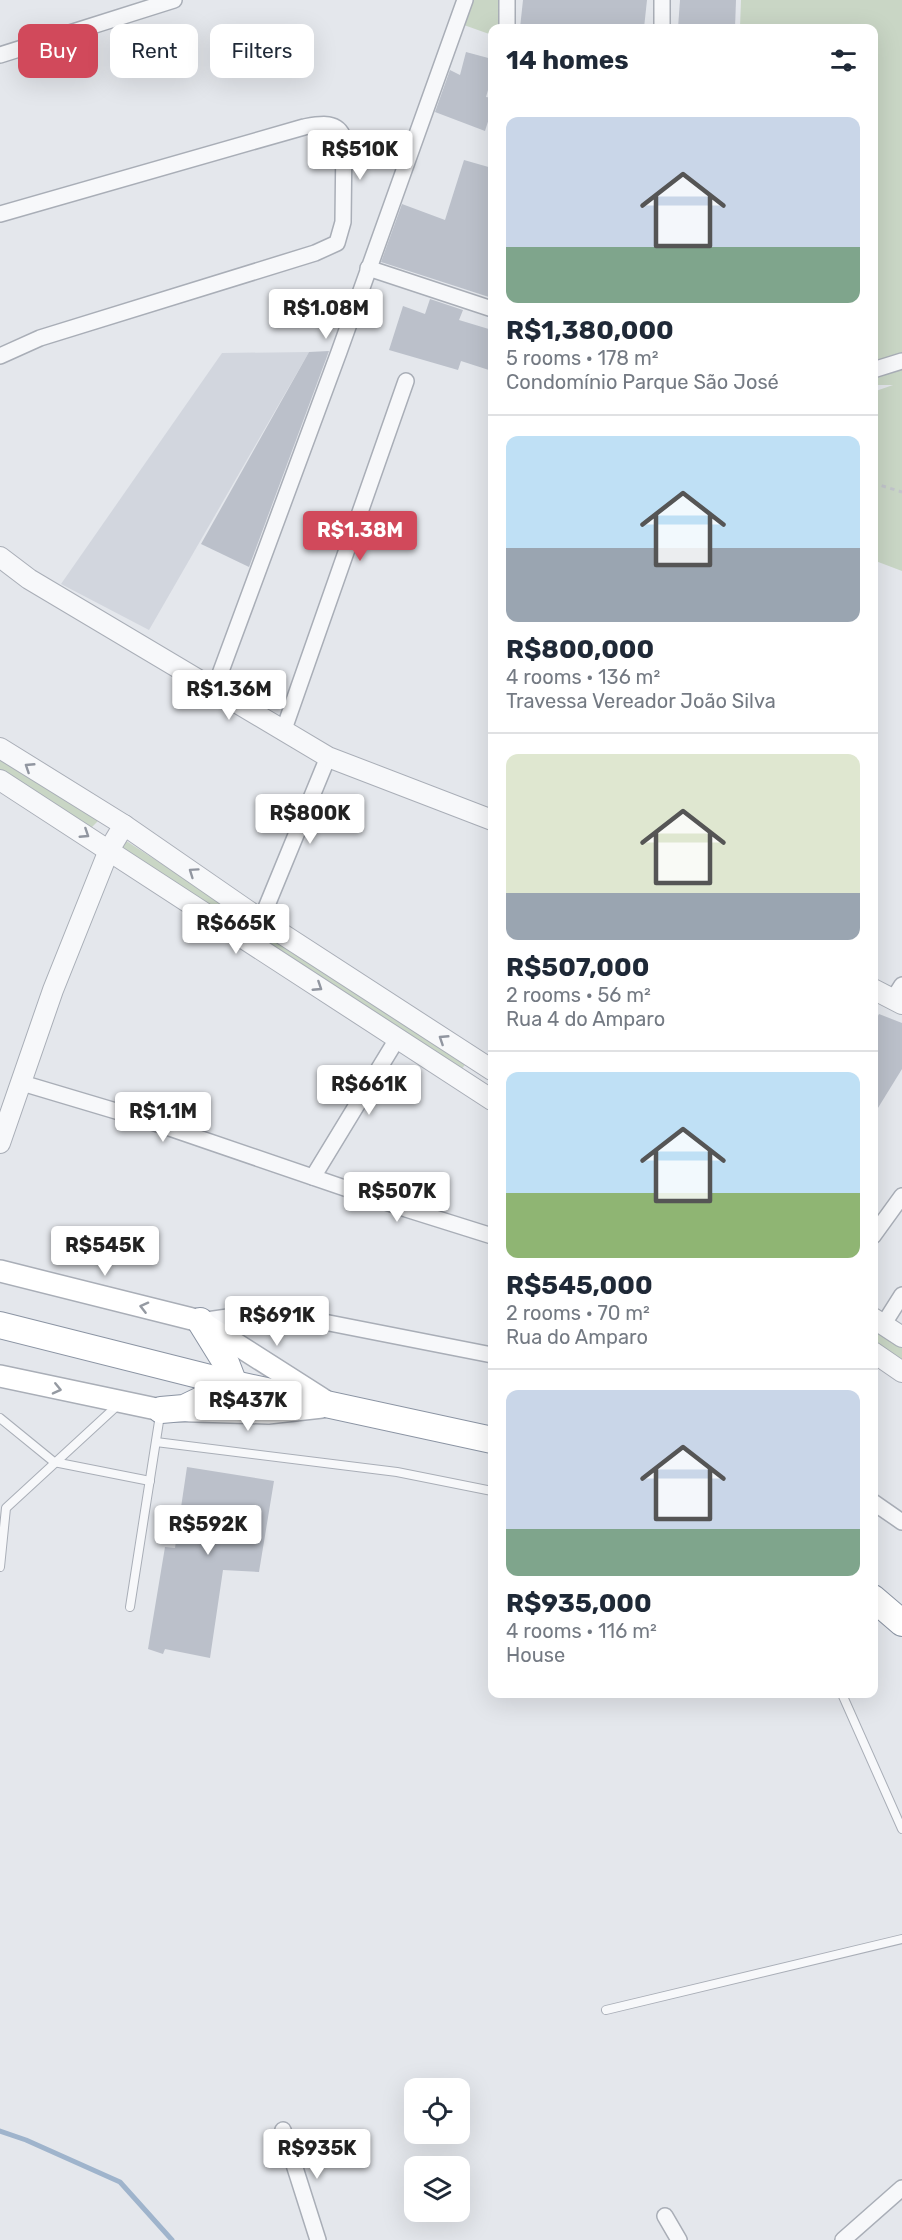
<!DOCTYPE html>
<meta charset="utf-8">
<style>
body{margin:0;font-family:Rubik,sans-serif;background:#f6f6f7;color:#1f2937;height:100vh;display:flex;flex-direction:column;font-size:22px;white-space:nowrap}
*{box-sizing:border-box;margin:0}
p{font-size:20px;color:#747a83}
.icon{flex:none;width:33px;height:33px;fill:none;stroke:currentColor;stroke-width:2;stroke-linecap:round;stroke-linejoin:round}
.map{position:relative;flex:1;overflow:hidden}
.side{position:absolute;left:488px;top:24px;width:390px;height:1674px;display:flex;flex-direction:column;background:#fff;border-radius:12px;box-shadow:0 6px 24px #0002}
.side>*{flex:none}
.guide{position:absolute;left:18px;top:24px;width:380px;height:54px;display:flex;gap:12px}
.tools{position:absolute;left:404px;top:2078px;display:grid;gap:12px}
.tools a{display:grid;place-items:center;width:66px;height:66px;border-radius:12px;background:#fff;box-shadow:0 6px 24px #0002;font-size:30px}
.price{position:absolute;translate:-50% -51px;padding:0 14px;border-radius:6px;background:#fff;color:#222;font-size:20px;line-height:39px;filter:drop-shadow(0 2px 3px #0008)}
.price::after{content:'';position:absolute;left:50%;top:36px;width:18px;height:14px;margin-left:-9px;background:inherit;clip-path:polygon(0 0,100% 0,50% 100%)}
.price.active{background:#d1495b;color:#fff}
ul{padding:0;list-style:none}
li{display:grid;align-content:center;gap:12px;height:318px;padding:0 18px}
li+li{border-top:2px solid #e0e1e3}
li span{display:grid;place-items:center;height:186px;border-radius:12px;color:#555}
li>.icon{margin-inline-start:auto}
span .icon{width:108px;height:108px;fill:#fffc;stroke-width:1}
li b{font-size:26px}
h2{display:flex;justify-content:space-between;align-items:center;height:72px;padding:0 18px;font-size:26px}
.chip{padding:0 21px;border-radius:12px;background:#fff;box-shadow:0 6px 24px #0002;font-size:21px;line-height:54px}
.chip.active{background:#d1495b;color:#fff}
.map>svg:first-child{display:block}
</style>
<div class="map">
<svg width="902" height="2240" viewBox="0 0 902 2240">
<rect width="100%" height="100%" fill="#e4e7ec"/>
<path fill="#d2d6de" d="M309 352 149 630 61 584 222 353Z"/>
<g fill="#c9d6c5">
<path d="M471 0H501V28H492V35L461 24Z"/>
<path d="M741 0H902V571L873 560V392L893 385H873V28H740Z"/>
<path d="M0 756 98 821 86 833 0 777Z"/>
<path d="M114 833 467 1062 455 1078 103 845Z"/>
<path d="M873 1329 902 1348V1367L873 1349Z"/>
</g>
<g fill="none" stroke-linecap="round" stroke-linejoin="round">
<path stroke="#9fb4cc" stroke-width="5" d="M0 2131 26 2140 120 2182 172 2240"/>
</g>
<g fill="#bbc0ca">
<path d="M523 0H647L644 28 586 25 585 28H520Z"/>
<path d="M680 0H736L735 28H678Z"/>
<path d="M466 52 492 59V76L486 97 492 98V109L485 131 435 112 450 70 460 75Z"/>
<path d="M464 160 492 168V298L381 262 402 204 445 220Z"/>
<path d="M430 299 463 310 459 320 492 330V371L461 361 458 370 389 350 403 306 425 314Z"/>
<path d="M329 351 249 567 201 544 309 352Z"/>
<path d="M879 1014 902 1023V1069L873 1116V1025Z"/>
<path d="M187 1467 274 1481 259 1572 223 1570 210 1658 165 1649 163 1654 148 1649 165 1547 175 1548Z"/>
</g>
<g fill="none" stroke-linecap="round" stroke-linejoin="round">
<defs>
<g id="service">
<path d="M0 1418 54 1462 150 1481"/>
<path d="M156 1442 397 1472 492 1491"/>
<path d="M0 1567 6 1508 119 1404"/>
<path d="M130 1607 160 1415"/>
<path d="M842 1694 902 1829"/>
<path d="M606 2010 902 1939"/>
</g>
<g id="minor">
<path d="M507 28V0"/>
<path d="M662 28V0"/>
<path d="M0 55 174 0"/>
<path d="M0 214 304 127C320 124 338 120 344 139L343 222 337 243 315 253 40 338 0 356"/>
<path d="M368 268 492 309"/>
<path d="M873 370 902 361"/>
<path d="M214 690 339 352 465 0"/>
<path d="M283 732 406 381"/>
<path d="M261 920 328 757"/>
<path d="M893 999 902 985"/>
<path d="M22 1083 146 1120 406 1209 492 1236"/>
<path d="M313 1177 397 1039"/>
<path d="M873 1236 902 1196"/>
<path d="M200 1321 268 1311 492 1355"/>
<path d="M883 1325 902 1295"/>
<path d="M873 1502 902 1522"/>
<path d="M283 2130 318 2240"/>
<path d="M665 2216 679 2240"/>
<path d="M843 2240 902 2188"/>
</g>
<g id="tertiary">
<path d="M0 557 29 579 328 757 492 820"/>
<path d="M0 748 124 825 273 928 492 1070"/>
<path d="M0 780 492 1100"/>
<path d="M873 989 902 1004"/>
<path d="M0 1143 53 990 109 850 124 825"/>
<path d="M873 1318 902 1337"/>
<path d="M873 1352 902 1372"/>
</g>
<g id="secondary">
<path d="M0 1271 200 1321 324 1400"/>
<path d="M0 1376 161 1410 268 1413 322 1407"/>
</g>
<g id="trunk">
<path d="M0 1325 234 1384 492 1440"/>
<path d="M161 1410 184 1408 234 1384 226 1363 200 1321"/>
<path d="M873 1598 902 1623"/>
</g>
</defs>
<use href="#service" stroke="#a9aeb7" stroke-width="10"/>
<use href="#minor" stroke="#a9aeb7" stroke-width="18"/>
<use href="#tertiary" stroke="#a9aeb7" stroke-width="22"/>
<use href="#secondary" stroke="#a9aeb7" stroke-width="24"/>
<use href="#trunk" stroke="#8b94a3" stroke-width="28"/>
<path stroke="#c2c5cb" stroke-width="3" stroke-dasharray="4.5 4.5" stroke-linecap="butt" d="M873 483 902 492"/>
<use href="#service" stroke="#f7f8fa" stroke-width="8"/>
<use href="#minor" stroke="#f7f8fa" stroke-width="15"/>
<use href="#tertiary" stroke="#f7f8fa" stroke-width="20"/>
<use href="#secondary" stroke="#fff" stroke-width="21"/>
<use href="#trunk" stroke="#fff" stroke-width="26"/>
</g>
<defs><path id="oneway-chevron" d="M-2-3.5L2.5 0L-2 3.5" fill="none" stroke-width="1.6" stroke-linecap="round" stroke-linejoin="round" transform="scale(1.5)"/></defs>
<g stroke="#9196a0">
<use href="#oneway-chevron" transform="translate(29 767) rotate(-147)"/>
<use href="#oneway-chevron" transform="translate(85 834) rotate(33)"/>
<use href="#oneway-chevron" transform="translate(193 872) rotate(-145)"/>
<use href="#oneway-chevron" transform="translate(318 987) rotate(33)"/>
<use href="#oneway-chevron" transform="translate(443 1039) rotate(-147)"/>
</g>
<g stroke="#959aa2">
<use href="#oneway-chevron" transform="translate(144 1307) rotate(-166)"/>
<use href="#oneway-chevron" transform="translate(57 1389) rotate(13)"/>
</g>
</svg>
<div class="tools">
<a><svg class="icon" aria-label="locate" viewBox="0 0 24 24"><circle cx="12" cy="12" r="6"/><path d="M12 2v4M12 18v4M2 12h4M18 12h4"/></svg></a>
<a><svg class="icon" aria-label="layers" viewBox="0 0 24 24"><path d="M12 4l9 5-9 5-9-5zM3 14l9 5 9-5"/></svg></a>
</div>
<b class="price" style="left:360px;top:181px">R$510K</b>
<b class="price" style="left:326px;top:340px">R$1.08M</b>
<b class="price active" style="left:360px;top:562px">R$1.38M</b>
<b class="price" style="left:229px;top:721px">R$1.36M</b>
<b class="price" style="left:310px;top:845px">R$800K</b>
<b class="price" style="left:236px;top:955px">R$665K</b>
<b class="price" style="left:369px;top:1116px">R$661K</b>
<b class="price" style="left:163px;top:1143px">R$1.1M</b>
<b class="price" style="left:397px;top:1223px">R$507K</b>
<b class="price" style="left:105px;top:1277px">R$545K</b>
<b class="price" style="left:277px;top:1347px">R$691K</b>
<b class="price" style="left:248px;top:1432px">R$437K</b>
<b class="price" style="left:208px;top:1556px">R$592K</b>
<b class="price" style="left:317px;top:2180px">R$935K</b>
<div class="guide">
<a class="chip active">Buy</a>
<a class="chip">Rent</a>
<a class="chip">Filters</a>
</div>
<section class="side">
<h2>14 homes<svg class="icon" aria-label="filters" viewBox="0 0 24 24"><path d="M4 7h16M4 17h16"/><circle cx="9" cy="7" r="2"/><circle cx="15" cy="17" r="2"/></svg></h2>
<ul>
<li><span style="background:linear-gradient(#c9d6e8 70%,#7fa58c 0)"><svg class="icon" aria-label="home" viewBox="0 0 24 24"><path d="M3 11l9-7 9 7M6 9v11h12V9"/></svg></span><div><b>R$1,380,000</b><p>5 rooms · 178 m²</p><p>Condomínio Parque São José</p></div></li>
<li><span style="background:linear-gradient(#bfe0f5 60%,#9aa5b1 0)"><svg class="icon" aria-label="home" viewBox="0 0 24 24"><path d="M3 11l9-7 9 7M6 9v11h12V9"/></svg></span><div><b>R$800,000</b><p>4 rooms · 136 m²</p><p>Travessa Vereador João Silva</p></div></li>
<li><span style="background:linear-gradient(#dfe7d0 75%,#9aa5b1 0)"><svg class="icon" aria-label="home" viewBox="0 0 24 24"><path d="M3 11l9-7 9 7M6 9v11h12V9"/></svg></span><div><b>R$507,000</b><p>2 rooms · 56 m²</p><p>Rua 4 do Amparo</p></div></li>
<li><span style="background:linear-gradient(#bfe0f5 65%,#8fb573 0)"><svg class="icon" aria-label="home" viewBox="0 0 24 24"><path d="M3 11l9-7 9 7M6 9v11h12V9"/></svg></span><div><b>R$545,000</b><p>2 rooms · 70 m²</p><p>Rua do Amparo</p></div></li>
<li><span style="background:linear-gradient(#c9d6e8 75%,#7fa58c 0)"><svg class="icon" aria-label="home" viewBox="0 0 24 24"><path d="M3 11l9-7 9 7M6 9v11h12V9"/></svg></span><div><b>R$935,000</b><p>4 rooms · 116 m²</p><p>House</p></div></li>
</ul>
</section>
</div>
